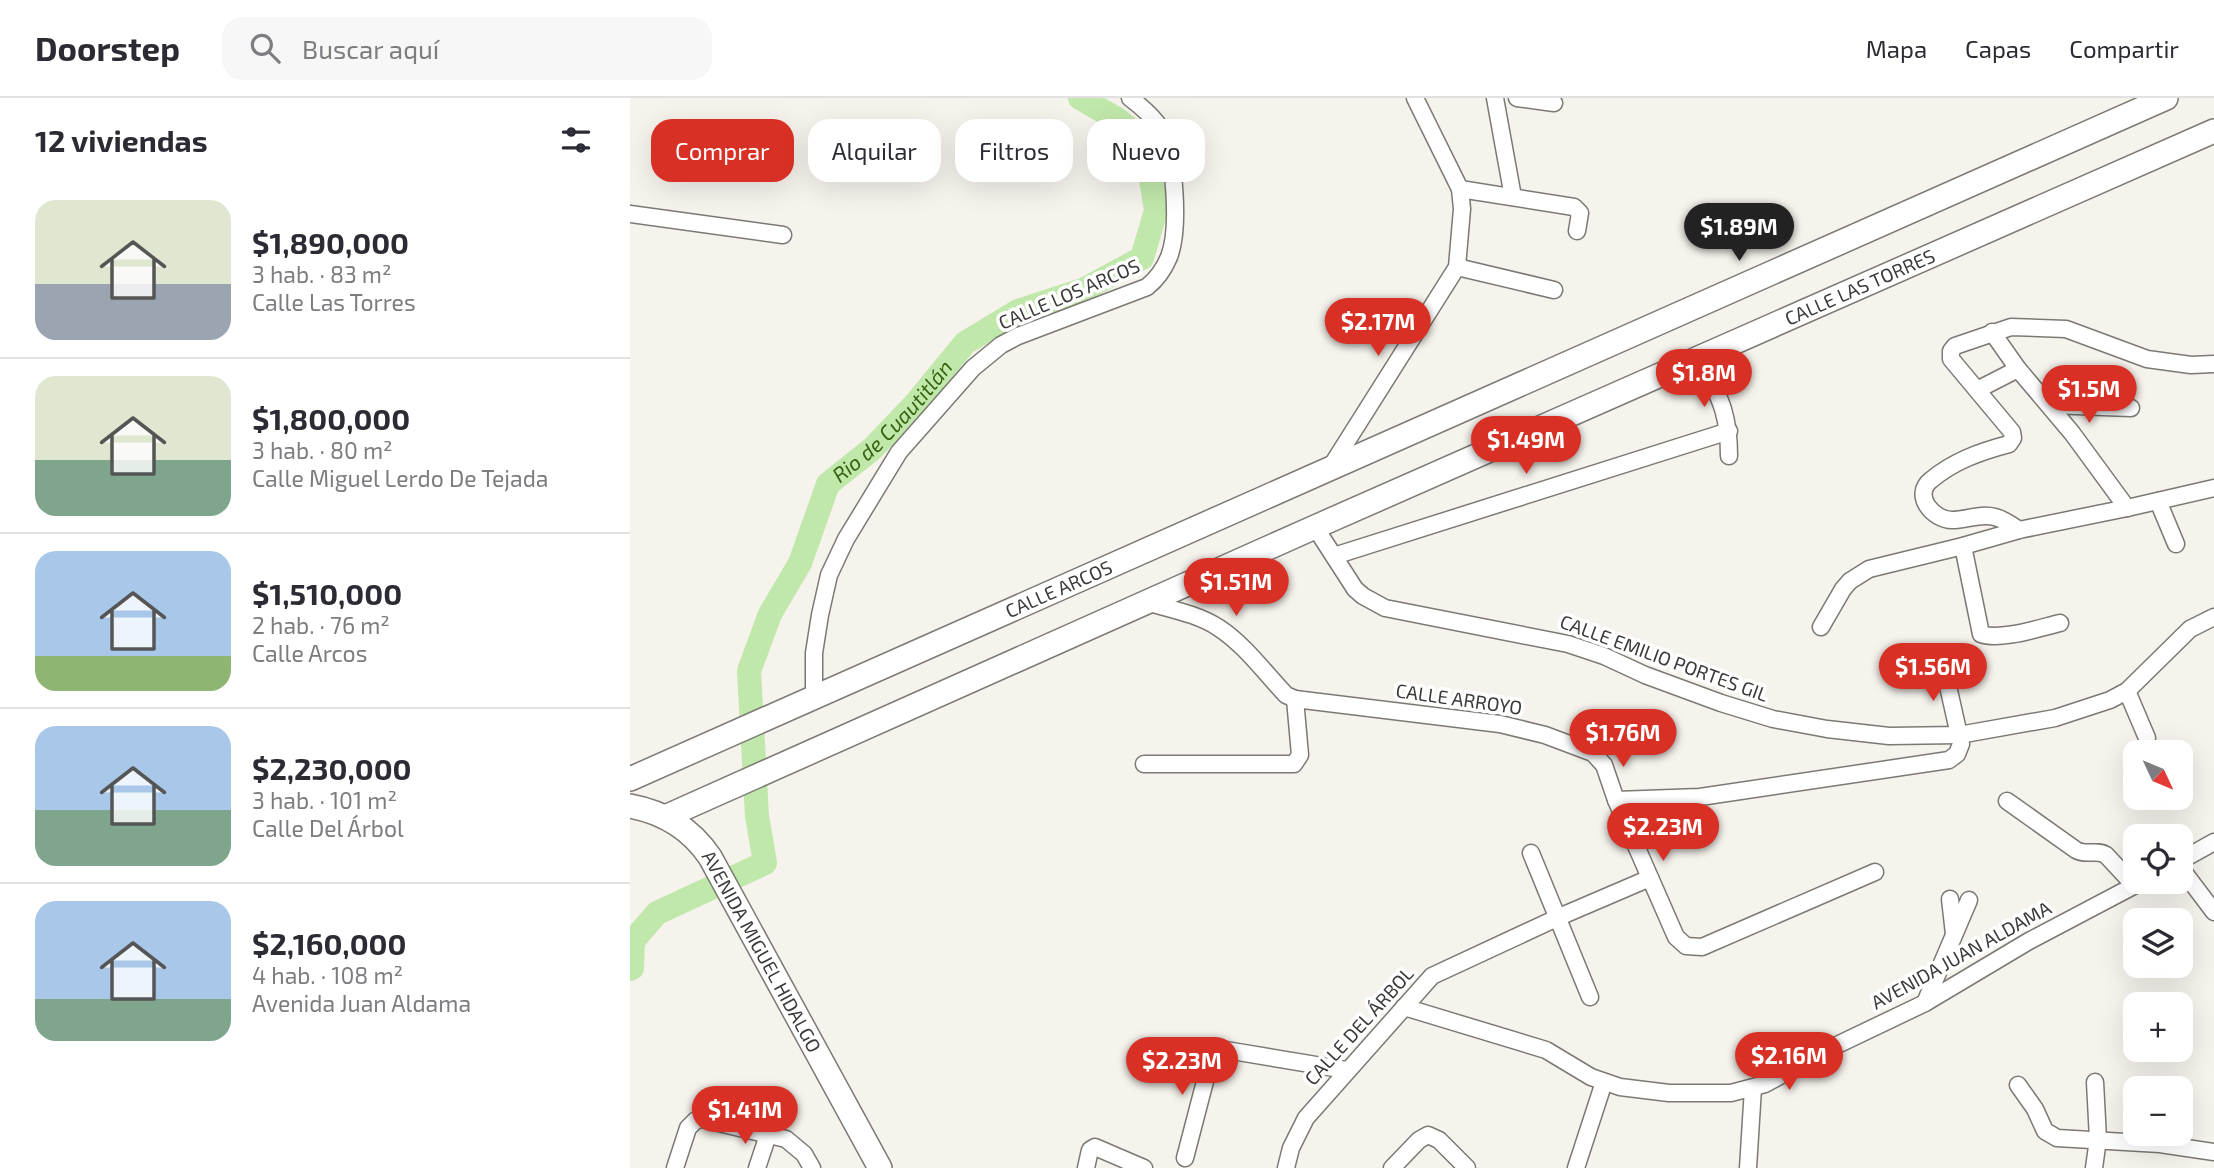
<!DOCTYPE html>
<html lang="es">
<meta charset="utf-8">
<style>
body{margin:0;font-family:"Exo 2",sans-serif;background:#f7f7f7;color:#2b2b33;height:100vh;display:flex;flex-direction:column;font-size:26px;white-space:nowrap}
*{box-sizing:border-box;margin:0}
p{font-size:23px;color:#7c7c81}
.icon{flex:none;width:38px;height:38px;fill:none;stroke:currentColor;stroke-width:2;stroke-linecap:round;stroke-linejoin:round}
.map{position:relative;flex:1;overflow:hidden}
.panel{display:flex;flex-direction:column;background:#fff;width:630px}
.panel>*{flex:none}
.banner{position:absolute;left:21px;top:21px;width:665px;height:63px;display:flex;gap:14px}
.needle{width:46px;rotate:134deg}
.buttons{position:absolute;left:1493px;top:642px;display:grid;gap:14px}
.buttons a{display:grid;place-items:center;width:70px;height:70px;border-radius:14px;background:#fff;box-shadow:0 7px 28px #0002;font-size:35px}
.price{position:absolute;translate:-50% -60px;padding:0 16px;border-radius:24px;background:#d93025;color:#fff;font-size:23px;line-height:46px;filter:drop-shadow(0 2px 4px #0008)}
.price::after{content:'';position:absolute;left:50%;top:42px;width:21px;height:16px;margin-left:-10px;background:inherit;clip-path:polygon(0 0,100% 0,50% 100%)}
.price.selected{background:#222;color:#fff}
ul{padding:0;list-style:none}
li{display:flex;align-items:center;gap:21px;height:175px;padding:0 35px}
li+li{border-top:2px solid #e1e1e2}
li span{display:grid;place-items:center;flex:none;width:196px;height:140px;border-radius:21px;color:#555}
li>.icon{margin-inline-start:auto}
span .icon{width:84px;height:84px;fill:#fffc;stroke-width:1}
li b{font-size:30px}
h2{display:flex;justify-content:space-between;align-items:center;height:84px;padding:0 35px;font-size:30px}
.tag{padding:0 24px;border-radius:21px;background:#fff;box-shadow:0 7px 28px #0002;font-size:24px;line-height:63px}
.tag.selected{background:#d93025;color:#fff}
header{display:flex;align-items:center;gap:42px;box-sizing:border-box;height:98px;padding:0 35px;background:#fff;border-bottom:2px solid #e1e1e2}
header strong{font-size:33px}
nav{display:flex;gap:38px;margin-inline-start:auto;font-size:24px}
.search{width:490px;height:63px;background:#f7f7f7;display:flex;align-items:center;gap:18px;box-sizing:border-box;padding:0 24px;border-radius:21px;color:#7c7c81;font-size:26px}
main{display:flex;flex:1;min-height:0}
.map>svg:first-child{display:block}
</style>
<header>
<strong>Doorstep</strong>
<div class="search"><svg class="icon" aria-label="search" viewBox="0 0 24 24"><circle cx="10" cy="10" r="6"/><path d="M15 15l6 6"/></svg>Buscar aquí</div>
<nav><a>Mapa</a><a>Capas</a><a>Compartir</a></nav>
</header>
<main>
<section class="panel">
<h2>12 viviendas<svg class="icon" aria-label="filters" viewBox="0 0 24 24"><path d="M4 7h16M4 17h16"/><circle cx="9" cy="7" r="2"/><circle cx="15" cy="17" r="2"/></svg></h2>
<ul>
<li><span style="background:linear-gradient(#dfe7d0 60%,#9aa5b1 0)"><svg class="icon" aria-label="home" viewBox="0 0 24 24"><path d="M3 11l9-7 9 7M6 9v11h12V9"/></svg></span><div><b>$1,890,000</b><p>3 hab. · 83 m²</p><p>Calle Las Torres</p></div></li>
<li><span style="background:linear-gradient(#dfe7d0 60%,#7fa58c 0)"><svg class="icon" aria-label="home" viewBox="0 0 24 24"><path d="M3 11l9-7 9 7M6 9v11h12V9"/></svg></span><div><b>$1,800,000</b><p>3 hab. · 80 m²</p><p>Calle Miguel Lerdo De Tejada</p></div></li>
<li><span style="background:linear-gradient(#a9c7e8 75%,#8fb573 0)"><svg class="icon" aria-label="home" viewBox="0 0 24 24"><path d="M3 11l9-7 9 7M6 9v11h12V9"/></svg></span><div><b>$1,510,000</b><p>2 hab. · 76 m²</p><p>Calle Arcos</p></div></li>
<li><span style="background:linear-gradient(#a9c7e8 60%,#7fa58c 0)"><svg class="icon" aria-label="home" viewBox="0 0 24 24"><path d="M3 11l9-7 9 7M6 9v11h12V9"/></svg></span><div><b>$2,230,000</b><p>3 hab. · 101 m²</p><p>Calle Del Árbol</p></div></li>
<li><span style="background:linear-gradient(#a9c7e8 70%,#7fa58c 0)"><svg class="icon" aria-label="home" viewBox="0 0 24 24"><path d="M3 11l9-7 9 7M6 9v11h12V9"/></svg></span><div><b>$2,160,000</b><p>4 hab. · 108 m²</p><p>Avenida Juan Aldama</p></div></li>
</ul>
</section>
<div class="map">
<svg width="1584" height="1070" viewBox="0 0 1584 1070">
<rect width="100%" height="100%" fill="#f6f2ec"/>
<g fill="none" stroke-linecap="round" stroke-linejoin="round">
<path stroke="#c1e8ab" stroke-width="24" id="s1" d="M0 871 2 870 3 843 27 815 135 765 127 718 119 573 140 516 170 465 198 386 242 351 285 306 335 245 388 213 453 192 512 160 526 112 515 44 487 21 450 0"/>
<defs>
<g id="street">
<path d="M865 0 883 99"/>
<path d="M887 0 924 5"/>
<path d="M830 91 944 109 950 115 947 133"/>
<path d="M0 116 153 137"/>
<path d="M827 169 924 192"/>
<path d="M1362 234 1388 271 1442 335 1497 410"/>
<path d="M1071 261C1089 299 1099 314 1099 358"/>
<path d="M1347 292 1388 271"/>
<path d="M1419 307 1501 310"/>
<path d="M700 370 827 169 832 111 830 91 785 0"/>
<path d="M1528 403 1546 446"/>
<path d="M685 429 725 491 733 498 755 510 938 546 974 558 1015 577 1091 605 1143 621 1197 631 1259 638 1329 637 1425 620 1480 602 1497 593 1560 531 1584 519"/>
<path d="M1389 432C1382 427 1373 421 1365 419 1350 415 1337 422 1322 422 1303 422 1282 397 1301 382 1324 363 1349 354 1379 346L1383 340 1382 334 1321 261V253L1325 248 1381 229 1436 231 1517 261 1561 267 1584 266"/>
<path d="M1333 448 1351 536C1370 543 1409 530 1430 525"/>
<path d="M704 458 1099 333"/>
<path d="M516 504C540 511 568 516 589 530 615 547 635 575 656 597L665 601 870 626 915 637 963 655 974 667 986 702 1046 839 1056 848 1072 849 1245 774"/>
<path d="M1191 529 1213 491 1220 483 1239 471 1333 448 1389 432 1497 410 1584 390"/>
<path d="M1497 593 1517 640"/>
<path d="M184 599V555L190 517 199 477 216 441 269 354 343 270 371 247 388 238 517 189C527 181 534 171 539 159 550 131 545 56 531 31 523 18 512 9 500 0"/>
<path d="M514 666H664L670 657 665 601"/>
<path d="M986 702 1070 699 1319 662 1327 656 1331 646 1318 588 1317 567"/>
<path d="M1377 703 1446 752C1456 758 1467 751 1476 757L1504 787"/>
<path d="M901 755 960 899"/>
<path d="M1550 763 1584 744"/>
<path d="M1550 769 1584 814"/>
<path d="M1320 801 1324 836"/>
<path d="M1295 905 1339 802"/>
<path d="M774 909 916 952 961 979 990 989 1039 995H1101L1135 986 1203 949 1295 905 1399 843 1511 784"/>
<path d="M1388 987 1405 1011 1415 1033 1427 1040 1530 1046 1584 1054"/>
<path d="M555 1060 579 968 585 957 596 952 716 972"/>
<path d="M45 1070 58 1030 66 1022 72 1021 156 1041 174 1056 182 1070"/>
<path d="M127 1070 138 1037"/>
<path d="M456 1070 460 1052 465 1049 514 1070"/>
<path d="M656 1070 661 1050 676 1020 802 878 929 819 1020 780"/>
<path d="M762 1070 789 1042 798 1037 809 1042 837 1070"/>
<path d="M946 1070 974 984"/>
<path d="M1118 1070 1123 990"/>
<path d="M1464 1070 1468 1041 1465 984"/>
</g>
<g id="secondary">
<path id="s2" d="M0 681 1536 0"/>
<path id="s3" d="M0 708C33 714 61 731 80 759L250 1070"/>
<path id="s4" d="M35 719 685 429 1584 33"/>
</g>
</defs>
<use href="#street" stroke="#7c7974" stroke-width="19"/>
<use href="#secondary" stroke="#7c7974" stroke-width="26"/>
<use href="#street" stroke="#fff" stroke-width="16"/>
<use href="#secondary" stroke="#fff" stroke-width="23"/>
</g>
<g text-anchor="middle" stroke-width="7" stroke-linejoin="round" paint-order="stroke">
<g font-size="19" fill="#3c3a38" stroke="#fff">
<text dy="7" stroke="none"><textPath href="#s4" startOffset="1307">CALLE LAS TORRES</textPath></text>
<text transform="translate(439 196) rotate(-23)" y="7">CALLE LOS ARCOS</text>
<text dy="7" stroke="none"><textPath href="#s2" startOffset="469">CALLE ARCOS</textPath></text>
<text transform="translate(1034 560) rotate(20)" y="7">CALLE EMILIO PORTES GIL</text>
<text transform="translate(829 601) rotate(8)" y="7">CALLE ARROYO</text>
<text dy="7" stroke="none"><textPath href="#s3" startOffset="205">AVENIDA MIGUEL HIDALGO</textPath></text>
<text transform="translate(1331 857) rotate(-29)" y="7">AVENIDA JUAN ALDAMA</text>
<text transform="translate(729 928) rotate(-48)" y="7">CALLE DEL ÁRBOL</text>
</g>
<g font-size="21" font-style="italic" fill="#35630f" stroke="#fff">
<text dy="7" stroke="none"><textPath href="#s1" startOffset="672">Rio de Cuautitlán</textPath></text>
</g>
</g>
</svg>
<div class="buttons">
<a><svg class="needle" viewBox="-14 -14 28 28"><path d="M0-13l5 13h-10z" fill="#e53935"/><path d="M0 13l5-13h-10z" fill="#7c7c81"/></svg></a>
<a><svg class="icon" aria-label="locate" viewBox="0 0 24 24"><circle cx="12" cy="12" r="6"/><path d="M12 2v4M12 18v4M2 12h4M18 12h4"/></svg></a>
<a><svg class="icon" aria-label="layers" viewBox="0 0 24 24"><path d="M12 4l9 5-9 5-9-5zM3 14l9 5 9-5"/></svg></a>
<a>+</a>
<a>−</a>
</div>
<b class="price selected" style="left:1109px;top:165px">$1.89M</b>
<b class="price" style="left:748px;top:260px">$2.17M</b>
<b class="price" style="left:1074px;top:311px">$1.8M</b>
<b class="price" style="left:1459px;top:327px">$1.5M</b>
<b class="price" style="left:896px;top:378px">$1.49M</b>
<b class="price" style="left:606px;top:520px">$1.51M</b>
<b class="price" style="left:1303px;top:605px">$1.56M</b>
<b class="price" style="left:993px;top:671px">$1.76M</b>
<b class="price" style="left:1033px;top:765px">$2.23M</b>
<b class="price" style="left:1159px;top:994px">$2.16M</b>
<b class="price" style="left:552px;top:999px">$2.23M</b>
<b class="price" style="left:115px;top:1048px">$1.41M</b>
<div class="banner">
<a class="tag selected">Comprar</a>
<a class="tag">Alquilar</a>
<a class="tag">Filtros</a>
<a class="tag">Nuevo</a>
</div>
</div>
</main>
